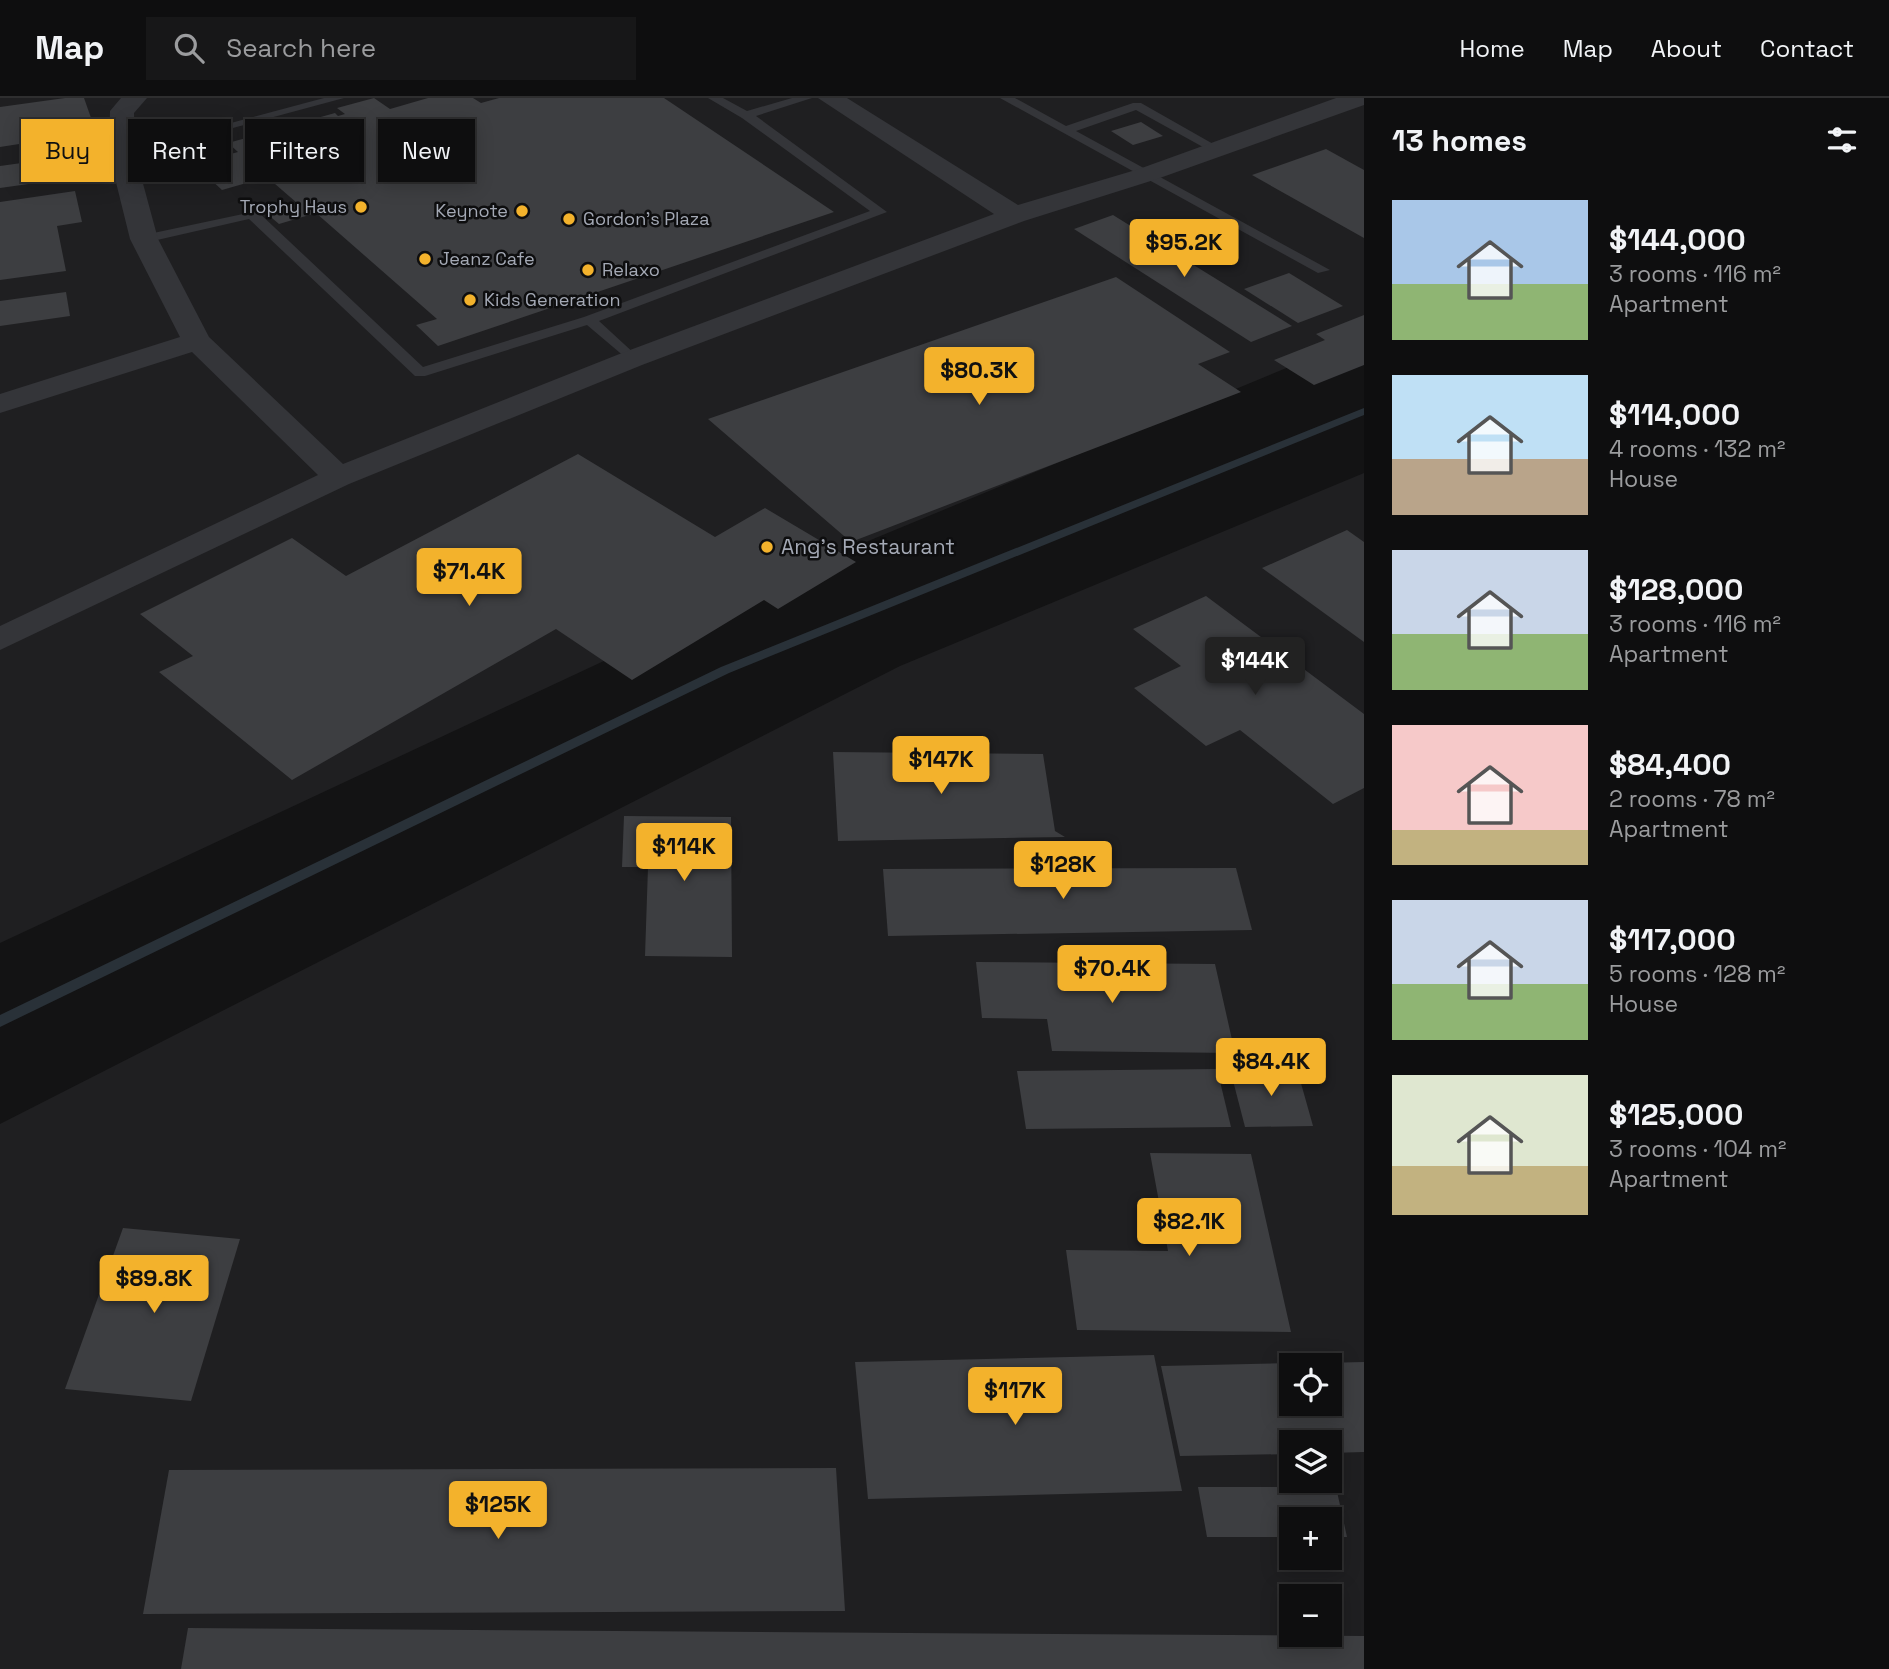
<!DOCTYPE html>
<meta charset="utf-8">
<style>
body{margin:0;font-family:"Space Grotesk",sans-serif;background:#171718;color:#f1f3f6;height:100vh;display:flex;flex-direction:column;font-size:26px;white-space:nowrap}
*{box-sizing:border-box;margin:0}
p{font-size:23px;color:#9b9c9e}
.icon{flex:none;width:38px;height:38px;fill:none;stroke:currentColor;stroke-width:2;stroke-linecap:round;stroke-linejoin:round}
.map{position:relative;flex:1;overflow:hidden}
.panel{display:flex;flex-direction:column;background:#0e0e0f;width:525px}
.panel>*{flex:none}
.banner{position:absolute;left:21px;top:21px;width:665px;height:63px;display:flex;gap:14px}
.buttons{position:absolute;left:1279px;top:1255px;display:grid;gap:14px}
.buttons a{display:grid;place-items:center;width:63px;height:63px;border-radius:0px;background:#0e0e0f;box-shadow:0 4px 18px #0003,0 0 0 2px #2e2e2f;font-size:35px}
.price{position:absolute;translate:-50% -60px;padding:0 16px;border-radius:7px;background:#f3b22c;color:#111;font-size:23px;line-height:46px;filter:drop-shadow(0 2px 4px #0008)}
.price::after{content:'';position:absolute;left:50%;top:42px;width:21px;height:16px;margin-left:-10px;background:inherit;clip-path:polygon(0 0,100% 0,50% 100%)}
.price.current{background:#222;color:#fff}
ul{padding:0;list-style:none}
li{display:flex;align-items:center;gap:21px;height:175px;padding:0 28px}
li span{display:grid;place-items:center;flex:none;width:196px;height:140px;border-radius:0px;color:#555}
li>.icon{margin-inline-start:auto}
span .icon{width:84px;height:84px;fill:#fffc;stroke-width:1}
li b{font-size:30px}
h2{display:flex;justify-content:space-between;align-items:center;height:84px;padding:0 28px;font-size:30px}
.tag{padding:0 24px;border-radius:0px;background:#0e0e0f;box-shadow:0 4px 18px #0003,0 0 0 2px #2e2e2f;font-size:24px;line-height:63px}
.tag.current{background:#f3b22c;color:#111}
header{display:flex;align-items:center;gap:42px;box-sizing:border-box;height:98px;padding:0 35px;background:#0e0e0f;border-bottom:2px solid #2e2e2f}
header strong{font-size:33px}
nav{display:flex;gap:38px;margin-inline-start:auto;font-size:24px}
.search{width:490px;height:63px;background:#171718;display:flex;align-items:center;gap:18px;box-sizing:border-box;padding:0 24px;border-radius:0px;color:#9b9c9e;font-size:26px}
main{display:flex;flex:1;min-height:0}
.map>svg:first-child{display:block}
</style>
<header>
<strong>Map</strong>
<div class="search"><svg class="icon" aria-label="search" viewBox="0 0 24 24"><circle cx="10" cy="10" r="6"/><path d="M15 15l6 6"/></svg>Search here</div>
<nav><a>Home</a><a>Map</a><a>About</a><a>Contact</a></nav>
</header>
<main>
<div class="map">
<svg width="1364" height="1571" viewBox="0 0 1364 1571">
<rect width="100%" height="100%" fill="#131314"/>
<g fill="#1f1f21" fill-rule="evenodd">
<path d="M0 0H1364V238L803 470 0 845Z"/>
<path d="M1364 375V1571H0V1026L900 568ZM1292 1267H1330V1306H1292ZM1292 1344H1330V1382H1292ZM1292 1421H1330V1460H1292ZM1292 1498H1330V1536H1292Z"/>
</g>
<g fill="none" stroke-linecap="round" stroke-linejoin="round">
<path fill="#293138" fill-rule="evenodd" d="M1364 310V317L729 575 0 929V917L721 569Z"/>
</g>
<g fill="#3d3e41">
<path d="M65 0H84L96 34 0 49V9Z"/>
<path d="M374 0 390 11 428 0H473L481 5 499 0H664L834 114 438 248 416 227 437 221 316 115 279 126 266 115 297 105 267 79 222 92 194 66 238 54 228 45 335 15 338 18 345 16 337 10Z"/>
<path d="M1141 24 1163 38 1133 47 1111 33Z"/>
<path d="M1326 51 1364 72V140L1252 77Z"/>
<path d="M101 54 107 75 0 90V68Z"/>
<path d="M75 93 82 124 57 128 66 173 0 182V104Z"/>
<path d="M1113 117 1292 228 1251 244 1074 131Z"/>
<path d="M1289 175 1343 208 1298 225 1244 191Z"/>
<path d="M1116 179 1230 254 1198 266 1241 294 851 444 708 321Z"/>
<path d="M66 194 70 218 0 228V203Z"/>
<path d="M1364 217V267L1314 287 1274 262 1325 242 1316 236Z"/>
<path d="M578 356 715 439 765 410 856 464 778 511 764 502 632 582 556 531 292 682 159 574 193 558 140 516 292 440 346 478Z"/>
<path d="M1347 432 1364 444V544L1262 470Z"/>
<path d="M1206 498 1364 616V690L1333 706 1240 632 1206 648 1134 590 1181 568 1133 531Z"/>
<path d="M833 654 1043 656 1055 733 1065 739 838 743Z"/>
<path d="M624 718 731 719 732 859 645 858 648 769H622Z"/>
<path d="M1236 770 1252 832 888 838 883 771Z"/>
<path d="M976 864 1215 866 1235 955 1052 953 1047 921 982 920Z"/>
<path d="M1217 971 1231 1029 1026 1031 1017 973Z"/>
<path d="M1230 971H1297L1313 1028 1245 1029Z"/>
<path d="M1150 1055 1251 1056 1291 1234 1077 1232 1066 1152 1168 1153Z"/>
<path d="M123 1130 240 1141 191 1303 65 1291Z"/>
<path d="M1154 1257 1182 1393 868 1401 855 1264Z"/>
<path d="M1364 1264V1354L1330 1355V1344H1292V1356L1180 1358 1161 1268 1292 1265V1306H1330V1267L1322 1265Z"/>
<path d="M836 1370 845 1513 143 1516 169 1372Z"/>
<path d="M1198 1389H1336L1347 1439H1330V1421H1292V1439H1207Z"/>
<path d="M188 1530 1364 1538V1571H181Z"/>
</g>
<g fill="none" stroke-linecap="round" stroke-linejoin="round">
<g fill="#343539" fill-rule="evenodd">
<path d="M324 0H344L122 60 116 56Z"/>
<path d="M708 0H723L747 13 792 0H812L756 18 887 114 599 223 637 258 639 261 632 265 587 227 425 278H415L249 121 144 145 137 141 144 137 257 113 423 269 584 219 870 113 742 20Z"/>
<path d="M1000 0H1015L1066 28 1133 5H1141L1222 51 1212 54 1136 12 1076 33 1330 172 1318 175Z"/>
</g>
<path fill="#343539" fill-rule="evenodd" d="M121 0H147L134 15 135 56 158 141 209 239 343 366 622 255 994 116 818 0H847L1018 107 1139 71 1336 0H1364V7L1157 81 1024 123 642 267 349 386 0 552V528L318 377 192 254 0 315V296L180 239 130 141 109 56 110 13Z"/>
</g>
<g fill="#f3b22c" stroke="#0e0e0f" stroke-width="2.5">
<circle cx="361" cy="109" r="7"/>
<circle cx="522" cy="113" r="7"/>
<circle cx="569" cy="121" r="7"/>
<circle cx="425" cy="161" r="7"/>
<circle cx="588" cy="172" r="7"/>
<circle cx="470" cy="202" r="7"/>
<circle cx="767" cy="449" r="7"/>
</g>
<g text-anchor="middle" stroke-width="5" stroke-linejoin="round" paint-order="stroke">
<g font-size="18" fill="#a4a9b5" stroke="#0e0e0f" text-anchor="start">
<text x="347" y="115" text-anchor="end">Trophy Haus</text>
<text x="508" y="119" text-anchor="end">Keynote</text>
<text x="583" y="127">Gordon's Plaza</text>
<text x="439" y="167">Jeanz Cafe</text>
<text x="602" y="178">Relaxo</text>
<text x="484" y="208">Kids Generation</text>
</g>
<g font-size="21" fill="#a4a9b5" stroke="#0e0e0f" text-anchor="start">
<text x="781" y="456">Ang's Restaurant</text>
</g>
</g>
</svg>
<div class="buttons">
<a><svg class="icon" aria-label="locate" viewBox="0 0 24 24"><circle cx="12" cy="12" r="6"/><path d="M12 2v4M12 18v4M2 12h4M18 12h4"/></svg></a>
<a><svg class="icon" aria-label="layers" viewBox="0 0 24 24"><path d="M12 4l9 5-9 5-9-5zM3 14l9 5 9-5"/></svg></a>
<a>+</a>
<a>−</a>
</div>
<b class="price" style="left:1184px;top:181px">$95.2K</b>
<b class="price" style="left:979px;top:309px">$80.3K</b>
<b class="price" style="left:469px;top:510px">$71.4K</b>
<b class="price current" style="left:1255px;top:599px">$144K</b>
<b class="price" style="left:941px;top:698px">$147K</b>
<b class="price" style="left:684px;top:785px">$114K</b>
<b class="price" style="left:1063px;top:803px">$128K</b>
<b class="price" style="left:1112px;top:907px">$70.4K</b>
<b class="price" style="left:1271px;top:1000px">$84.4K</b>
<b class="price" style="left:1189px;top:1160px">$82.1K</b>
<b class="price" style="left:154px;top:1217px">$89.8K</b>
<b class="price" style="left:1015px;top:1329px">$117K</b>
<b class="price" style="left:498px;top:1443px">$125K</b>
<div class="banner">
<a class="tag current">Buy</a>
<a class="tag">Rent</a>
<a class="tag">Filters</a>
<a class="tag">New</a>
</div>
</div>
<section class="panel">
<h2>13 homes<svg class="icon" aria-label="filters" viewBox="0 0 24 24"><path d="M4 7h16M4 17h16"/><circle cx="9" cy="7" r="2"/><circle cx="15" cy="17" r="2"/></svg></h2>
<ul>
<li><span style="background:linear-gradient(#a9c7e8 60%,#8fb573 0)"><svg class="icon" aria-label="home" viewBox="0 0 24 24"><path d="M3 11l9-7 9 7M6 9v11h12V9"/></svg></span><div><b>$144,000</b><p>3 rooms · 116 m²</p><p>Apartment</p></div></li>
<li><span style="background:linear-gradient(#bfe0f5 60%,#b9a48a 0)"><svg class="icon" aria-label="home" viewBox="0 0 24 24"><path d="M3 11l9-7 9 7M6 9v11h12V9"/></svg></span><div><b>$114,000</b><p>4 rooms · 132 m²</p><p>House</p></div></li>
<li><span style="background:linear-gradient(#c9d6e8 60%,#8fb573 0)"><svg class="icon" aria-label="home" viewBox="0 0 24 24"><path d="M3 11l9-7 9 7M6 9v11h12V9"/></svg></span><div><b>$128,000</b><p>3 rooms · 116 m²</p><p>Apartment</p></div></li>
<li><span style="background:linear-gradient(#f6c9c9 75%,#c2b280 0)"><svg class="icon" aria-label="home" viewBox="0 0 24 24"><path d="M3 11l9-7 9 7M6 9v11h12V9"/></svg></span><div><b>$84,400</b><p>2 rooms · 78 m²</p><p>Apartment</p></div></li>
<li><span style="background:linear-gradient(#c9d6e8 60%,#8fb573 0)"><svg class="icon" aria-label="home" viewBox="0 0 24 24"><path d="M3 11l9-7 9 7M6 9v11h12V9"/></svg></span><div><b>$117,000</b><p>5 rooms · 128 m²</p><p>House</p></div></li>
<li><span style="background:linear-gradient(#dfe7d0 65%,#c2b280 0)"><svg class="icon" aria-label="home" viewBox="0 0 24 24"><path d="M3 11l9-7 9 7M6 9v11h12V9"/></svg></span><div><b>$125,000</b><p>3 rooms · 104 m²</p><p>Apartment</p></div></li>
</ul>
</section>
</main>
